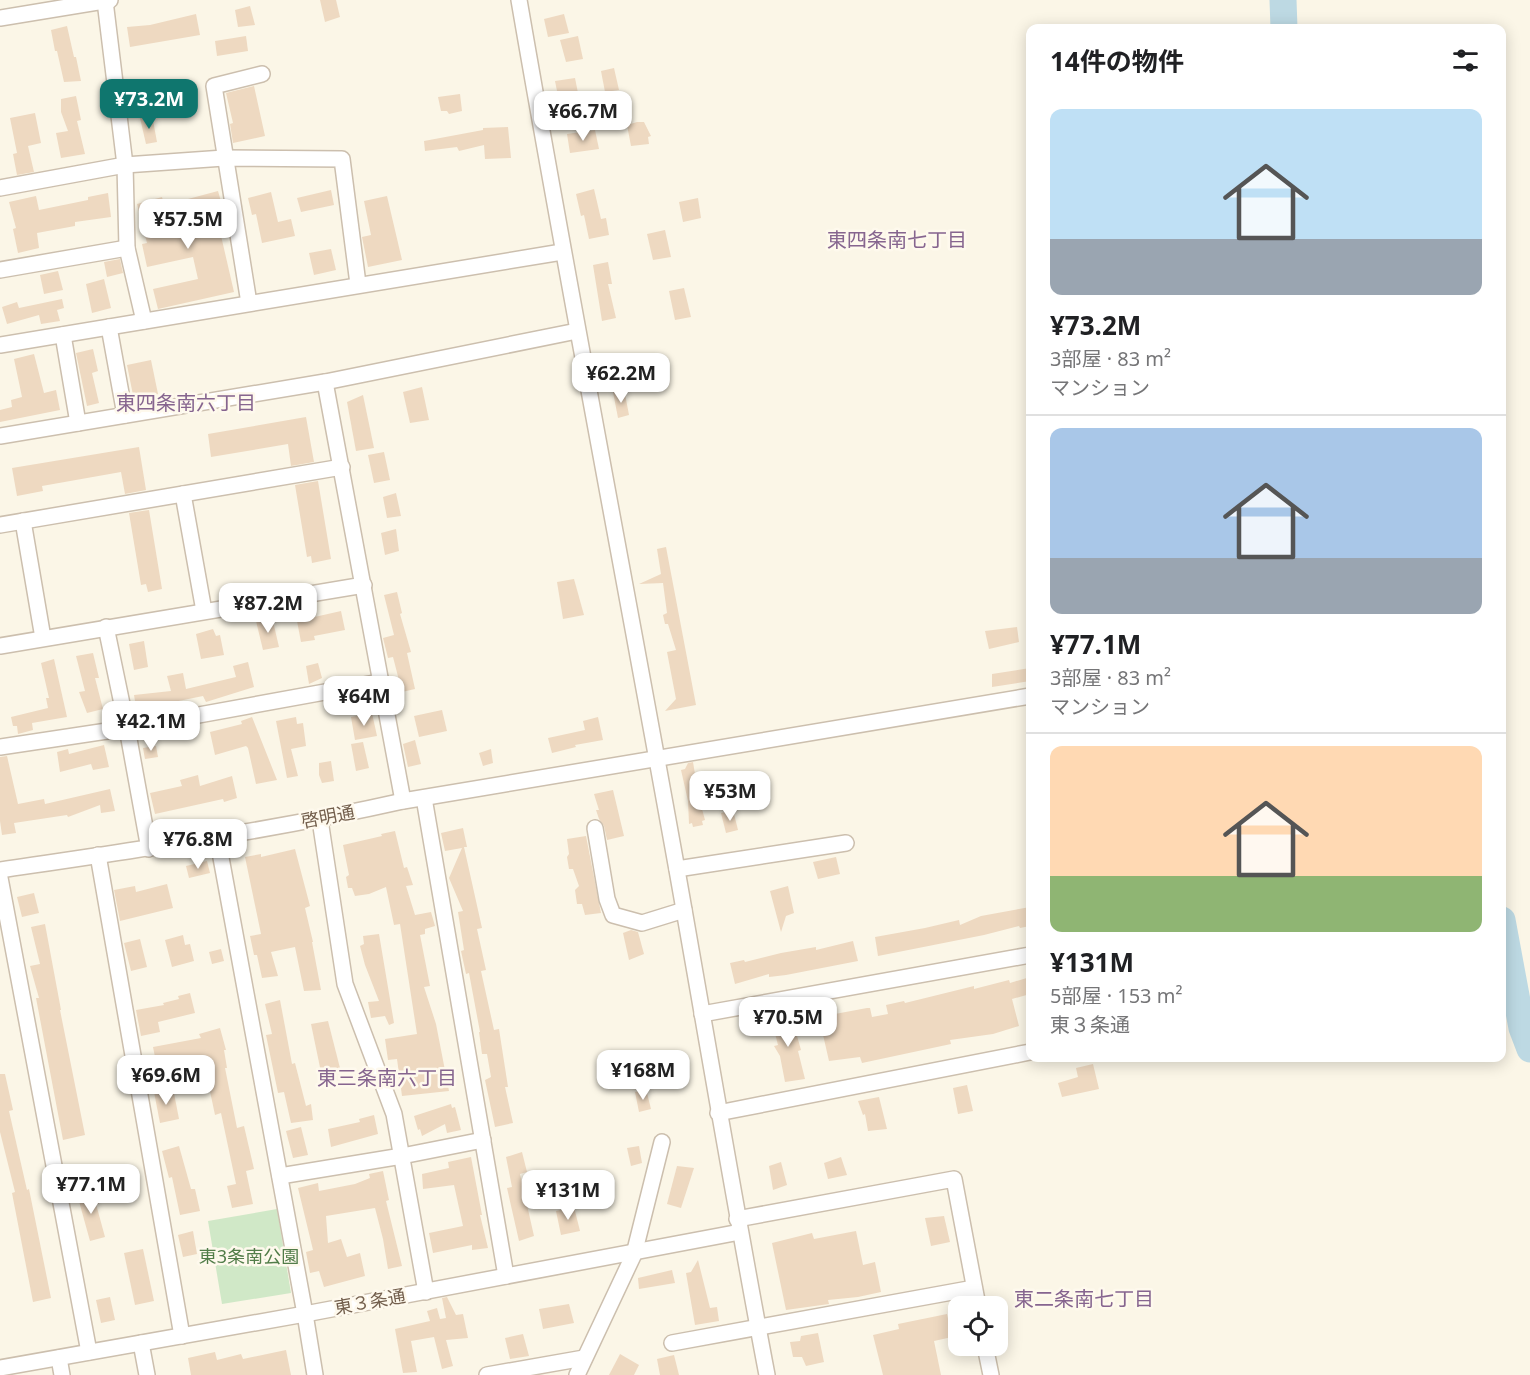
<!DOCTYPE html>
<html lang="ja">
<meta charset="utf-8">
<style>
body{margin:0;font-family:"Noto Sans","Noto Sans JP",sans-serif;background:#f6f6f6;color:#202124;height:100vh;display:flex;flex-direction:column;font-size:22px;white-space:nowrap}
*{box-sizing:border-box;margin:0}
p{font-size:20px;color:#757577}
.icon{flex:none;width:33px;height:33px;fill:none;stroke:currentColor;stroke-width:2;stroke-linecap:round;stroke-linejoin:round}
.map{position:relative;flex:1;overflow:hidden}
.drawer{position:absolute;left:1026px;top:24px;width:480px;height:1038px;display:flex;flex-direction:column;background:#fff;border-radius:12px;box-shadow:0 3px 15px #0003}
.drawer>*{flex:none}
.fabs{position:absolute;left:948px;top:1296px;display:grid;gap:12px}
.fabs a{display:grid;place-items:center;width:60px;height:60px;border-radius:12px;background:#fff;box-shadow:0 3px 15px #0003;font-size:30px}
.price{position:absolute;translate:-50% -51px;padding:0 14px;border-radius:12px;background:#fff;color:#222;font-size:20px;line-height:39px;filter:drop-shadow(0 2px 3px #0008)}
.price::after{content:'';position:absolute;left:50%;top:36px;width:18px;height:14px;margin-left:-9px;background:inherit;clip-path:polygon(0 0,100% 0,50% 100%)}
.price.current{background:#0f766e;color:#fff}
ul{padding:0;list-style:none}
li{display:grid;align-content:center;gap:12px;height:318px;padding:0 24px}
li+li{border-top:2px solid #e0e0e0}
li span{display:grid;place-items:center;height:186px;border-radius:12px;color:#555}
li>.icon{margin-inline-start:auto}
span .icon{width:108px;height:108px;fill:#fffc;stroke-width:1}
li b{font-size:26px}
h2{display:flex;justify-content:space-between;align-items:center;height:72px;padding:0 24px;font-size:26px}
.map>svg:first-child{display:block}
</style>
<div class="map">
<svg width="1530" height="1375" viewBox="0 0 1530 1375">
<rect width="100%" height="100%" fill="#fbf6e7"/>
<path fill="#d0e8c7" d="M277 1209 291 1293 222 1304 208 1221Z"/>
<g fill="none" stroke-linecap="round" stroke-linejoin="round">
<g stroke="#bdd9e3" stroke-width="27">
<path d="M1283 0 1284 28"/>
<path d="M1502 920 1522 1028 1530 1049"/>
</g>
</g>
<g fill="#eed9c1">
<path d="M320 0H336L340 17 325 22Z"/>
<path d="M250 6 255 25 238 27 235 10Z"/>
<path d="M196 14 200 35 130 47 127 27 150 25Z"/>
<path d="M564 14 569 33 548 37 544 19Z"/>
<path d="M67 26 74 57H76L81 81 64 82 57 51H55L51 30Z"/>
<path d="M246 36 248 51 217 56 215 41Z"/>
<path d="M578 36 583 59 566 62 560 40Z"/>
<path d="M614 68 619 90 605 92 601 71Z"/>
<path d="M575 78 578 93 558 96 555 81Z"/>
<path d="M254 86 265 136 233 143 230 124 233 123 226 93Z"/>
<path d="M460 94 462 111 449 114 447 111H441L438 97Z"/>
<path d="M76 96 81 120 77 121 85 154 61 158 56 133 68 131 61 112V99Z"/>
<path d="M35 113 41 143 28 146 34 172 17 175 13 154 17 153 10 118Z"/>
<path d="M152 115 157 142 146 144 140 118Z"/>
<path d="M637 122H644L651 136 648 137 649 144 631 146 627 125Z"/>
<path d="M508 127 511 158 485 159 484 145 459 151 457 147 425 151 424 141 483 130V128Z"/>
<path d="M595 130 599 149 570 153 567 134Z"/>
<path d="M594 189 601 219 606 218 609 235 589 239 584 215 581 216 576 194Z"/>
<path d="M331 190 334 205 301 212 297 198Z"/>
<path d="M218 191 224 212 216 214 234 292 158 309 153 289 198 279 193 257 147 267 142 244 147 243 137 204 162 197 172 236 196 230 188 199Z"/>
<path d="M271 192 278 222 291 219 295 236 262 243 256 214 252 215 248 198Z"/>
<path d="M108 193 111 217 75 222V226L37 233 39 248 18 253 13 229 16 228 9 202 36 196 39 210 88 200V197Z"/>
<path d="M387 196 402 260 368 267 362 237 371 235 364 201Z"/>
<path d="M698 198 701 218 683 222 679 202Z"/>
<path d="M665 230 671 257 653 260 647 234Z"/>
<path d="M331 249 336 270 314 275 309 253Z"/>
<path d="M120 259 123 273 107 277 104 262Z"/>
<path d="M608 262 612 284H608L616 318 602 321 593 265Z"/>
<path d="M58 271 63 290 44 294 40 275Z"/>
<path d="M104 279 111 308 92 313 86 284Z"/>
<path d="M684 288 691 317 675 320 669 291Z"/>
<path d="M62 299 64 308 57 310 60 321 41 324 39 315 7 324 2 307 17 302 19 308Z"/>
<path d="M93 349 98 371 92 373 99 403 87 406 76 353Z"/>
<path d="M34 354 44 393 56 390 60 410 0 422V410L12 407 11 400 22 397 14 359Z"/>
<path d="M151 360 158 394 134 400 127 365Z"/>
<path d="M422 387 429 420 410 423 403 392Z"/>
<path d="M624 389 629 415 618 418 613 392Z"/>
<path d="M363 395 374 448 356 451 347 402Z"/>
<path d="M306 417 314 462 291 466 288 444 211 457 208 434Z"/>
<path d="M139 447 146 490 125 494 121 472 42 486 43 491 17 496 12 468Z"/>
<path d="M384 452 390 480 374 483 368 455Z"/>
<path d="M318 481 331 559 312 563 311 556 307 557 295 485Z"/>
<path d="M396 493 401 516 387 518 383 497Z"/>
<path d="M149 510 162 589 148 592 146 584 141 585 129 513Z"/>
<path d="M396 529 399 551 385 555 381 533Z"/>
<path d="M666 547 696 705 665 711 676 699 667 652 676 650 668 624H665L663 615 667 613 663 583 639 584 661 574 657 549Z"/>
<path d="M574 579 584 615 563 619 557 582Z"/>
<path d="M397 592 402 613 400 614 411 652 407 653 415 689 402 692 393 657 388 658 383 638 394 635 384 595Z"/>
<path d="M341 611 345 630 314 636 315 640 301 642 297 621Z"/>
<path d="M272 617 279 647 263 650 256 621Z"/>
<path d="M1017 627 1019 642 989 649 985 631Z"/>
<path d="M213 629 216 636 220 635 224 655 201 659 196 634Z"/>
<path d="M144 641 148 667 134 670 129 644Z"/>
<path d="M93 653 99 678H95L103 709 87 713 79 692 85 691 76 656Z"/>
<path d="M54 659 67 717 32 723 33 730 18 734 17 726H13L11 717 48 708 46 698H49L41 663Z"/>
<path d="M248 662 254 687 206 702 203 696 159 705 160 710 147 713 145 706 136 707 134 695 171 691 167 676 183 673 186 689 236 677 233 666Z"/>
<path d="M318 663 322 678 309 684 306 666Z"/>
<path d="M1030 668V681L992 687V674Z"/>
<path d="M442 710 447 731 419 737 414 716Z"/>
<path d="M372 713 377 736 355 740 351 717Z"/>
<path d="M252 717 277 780 256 784 248 748 246 746 215 755 210 732 242 724 241 721Z"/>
<path d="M296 717 297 724 303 723 306 746 291 749 298 776 287 778 276 721Z"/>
<path d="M598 717 603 740 575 745 576 747 552 753 548 738 585 730 583 721Z"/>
<path d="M415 740 421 764 408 767 403 744Z"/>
<path d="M363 742 369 768 356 771 351 744Z"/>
<path d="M104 745 109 767 93 770 91 764 60 772 57 752 68 749 69 754Z"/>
<path d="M156 746 158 757 145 759 143 748Z"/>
<path d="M491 749 493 763 483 766 479 753Z"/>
<path d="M7 756 18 804 44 799 45 804 110 789 115 811 101 813 100 805 68 817 67 815 14 823 16 833 2 835 0 821V757Z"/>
<path d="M331 761 334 781 322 783 319 775V763Z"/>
<path d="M693 762 699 798 705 820 702 821 703 825 693 827 692 823 689 824 688 801 681 770 685 769 688 763Z"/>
<path d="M198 775 200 786 232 776 237 798 224 802 223 799 155 814 150 793 182 786 180 780Z"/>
<path d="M613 790 624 836 607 840 604 826 599 819 596 810H599L594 794Z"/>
<path d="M733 810 738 830 726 833 721 813Z"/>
<path d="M463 828 467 847H464L482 928 477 929 486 970 481 971 494 1030 499 1029 508 1087H505L513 1123 495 1127 485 1080 491 1077 487 1054H482L479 1032H480L469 973 466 974 461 951 464 950 458 912 463 911 449 878 462 848 445 851 441 833Z"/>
<path d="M395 831 404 868 407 867 413 885 406 886 415 915 431 912 435 926 425 929V934L420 935 430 986 424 987 436 1024 449 1091 402 1096 397 1059 388 1060 385 1039 417 1034 400 924 394 925 386 887 369 894 355 896 352 888H348L346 877 349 875 343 845 382 836 381 834Z"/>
<path d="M586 836 601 913 585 915 582 904H577L575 890 579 886 573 869H569L567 857 569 854 567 839Z"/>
<path d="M295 849 310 906 305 908 313 942H312L321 990 304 991 295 947 271 952 278 976 262 978 257 955H254L250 936 261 934 245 857 261 854V857Z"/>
<path d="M836 857 840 874 818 879 813 862Z"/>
<path d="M207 861 210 873 189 878 186 866Z"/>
<path d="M167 884 173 908 120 921 114 890 135 886 136 892Z"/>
<path d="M788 886 794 913 786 916 781 932 770 891Z"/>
<path d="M34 893 39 913 22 917 17 897Z"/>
<path d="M1030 907V926L1020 928 1019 926 984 935 878 956 875 937 925 928 959 920 960 925 981 916Z"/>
<path d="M45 924 61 1010H60L85 1135 63 1140 36 998H39L30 966 40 964 31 927Z"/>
<path d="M631 930 638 932 644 954 629 960 623 933Z"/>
<path d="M379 934 394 1023 389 1025 385 1016 371 1018 368 1002 379 1001 365 965 360 946 364 944 363 936Z"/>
<path d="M183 935 185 945 190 944 194 961 172 967 165 940Z"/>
<path d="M140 939 147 967 131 971 124 943Z"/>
<path d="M853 941 858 961 786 975 769 977V974L735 984 730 963 744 960 745 962 781 953 816 947V950Z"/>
<path d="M221 949 224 961 212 964 209 952Z"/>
<path d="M1030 977V994L1012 999 1019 1026 993 1034 950 1040 951 1044 862 1063 860 1057 829 1061 821 1026 817 1027 813 1010 833 1006 835 1014 867 1008H870L872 1017 888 1014 886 1005 904 1001 905 1003 974 986V989L1009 980 1010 983Z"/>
<path d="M190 993 195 1013 158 1022 160 1032 141 1036 136 1010 164 1005 163 1003 179 999 178 996Z"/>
<path d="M280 1000 292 1064 295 1063 306 1106 311 1104 313 1120 291 1123 284 1092 278 1093 266 1035 272 1034 265 1004Z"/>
<path d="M791 1014 801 1050 798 1051 805 1079 785 1082 780 1056 774 1046 778 1045 771 1018Z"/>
<path d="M328 1021 341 1072 322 1077 311 1024Z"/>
<path d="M220 1028 226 1050H224L227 1068H225L237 1128 244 1126 254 1169 246 1171 253 1204 232 1208 227 1186 236 1184 221 1113 215 1115 203 1058 157 1067 153 1047 201 1038 199 1034Z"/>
<path d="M1093 1064 1099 1089 1062 1097 1058 1083 1078 1077 1076 1068Z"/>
<path d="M0 1074H5L13 1110 9 1111 27 1190 29 1189 51 1298 33 1302 12 1193 15 1192 0 1132Z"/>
<path d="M967 1085 973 1111 958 1114 953 1088Z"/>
<path d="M173 1088 179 1119 160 1123 154 1092Z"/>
<path d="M646 1089 651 1109 639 1112 635 1092Z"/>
<path d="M879 1097 887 1129 868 1131 865 1114 863 1115 858 1101Z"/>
<path d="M451 1104 452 1108 455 1107 461 1130 447 1133 445 1124 422 1136 420 1129 418 1130 414 1116Z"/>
<path d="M374 1115 378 1134 331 1147 328 1129 360 1122 359 1119Z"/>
<path d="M301 1127 308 1155 293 1158 286 1131Z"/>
<path d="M179 1146 191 1189H195L200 1211 180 1215 172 1177 169 1178 162 1151Z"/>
<path d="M639 1146 642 1163 631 1166 627 1148Z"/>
<path d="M522 1152 527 1172 520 1174 534 1236 519 1241 507 1188 512 1187 506 1157Z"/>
<path d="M471 1157 482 1215H480L488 1248 472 1250V1245L433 1253 429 1233 463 1226 454 1185 423 1189 422 1174 449 1168 448 1162Z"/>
<path d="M841 1157 847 1175 828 1179 824 1163Z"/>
<path d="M781 1162 787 1185 773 1190 769 1166Z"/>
<path d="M677 1166 694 1168 681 1208 667 1204Z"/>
<path d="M383 1171 389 1200 386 1201 402 1266 388 1269 383 1239 375 1208 326 1216 328 1243 341 1239 347 1257 360 1253 365 1276 324 1287 319 1271 310 1273 306 1252 313 1250 298 1188 318 1183 319 1191 355 1184 370 1178 369 1174Z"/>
<path d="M95 1190 99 1204H96L105 1237 90 1241 77 1194Z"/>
<path d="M574 1207 580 1231 561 1235 556 1211Z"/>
<path d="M944 1216 950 1242 931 1246 925 1218Z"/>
<path d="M193 1231 197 1254 183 1257 178 1235Z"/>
<path d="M856 1231 863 1265 875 1262 881 1292 858 1297 828 1300 829 1304 786 1310 772 1243 812 1233 814 1239Z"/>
<path d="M143 1249 154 1301 135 1305 124 1253Z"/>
<path d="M698 1260 710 1308 717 1307 719 1321 695 1325 686 1273 691 1272Z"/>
<path d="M672 1270 675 1283 639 1289 638 1278Z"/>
<path d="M110 1297 115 1320 101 1323 96 1300Z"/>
<path d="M447 1297 456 1315 463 1314 468 1338 446 1340 453 1366 442 1369 434 1337 411 1341 417 1372 403 1373 395 1329 430 1321 427 1311 437 1308 440 1319 446 1318 442 1298Z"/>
<path d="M569 1304 574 1323 543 1329 539 1309Z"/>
<path d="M947 1314 952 1337 934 1341 941 1375H883L873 1335 899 1329 898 1324Z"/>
<path d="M818 1333 824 1362 806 1366 802 1357H793L790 1342 800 1341 801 1336Z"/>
<path d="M523 1334 529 1356 510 1359 505 1338Z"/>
<path d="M286 1350 291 1375H191L188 1358 215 1352 217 1360 241 1354 243 1359Z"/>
<path d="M620 1354 639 1365 634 1375H609Z"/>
<path d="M674 1355 679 1375H660L657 1359Z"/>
</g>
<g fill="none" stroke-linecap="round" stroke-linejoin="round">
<defs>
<g id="minor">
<path d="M519 0C569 291 625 580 677 870 707 1039 735 1207 767 1375"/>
<path d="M105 1 125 165 127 248 144 321"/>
<path d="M0 18 110 0"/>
<path d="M0 188 125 165 224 158 342 159 358 284"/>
<path d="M0 270 127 248"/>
<path d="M249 303 214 86 262 74"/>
<path d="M109 327 125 415"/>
<path d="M63 335 78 423"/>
<path d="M0 345 562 252"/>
<path d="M325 382 403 801"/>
<path d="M0 436 325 382 577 331"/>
<path d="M183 494 204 611"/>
<path d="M23 521 43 638"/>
<path d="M0 525 342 467"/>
<path d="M106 627 127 728 149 849"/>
<path d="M0 646 364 585"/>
<path d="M0 747 127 728 380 682"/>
<path d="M424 798 506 1276"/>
<path d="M320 820 345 984 394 1114 426 1292"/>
<path d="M595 828 607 899 613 915 642 923 684 910"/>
<path d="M217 836 305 1314 315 1375"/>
<path d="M98 855 182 1336"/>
<path d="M677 869 846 843"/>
<path d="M0 870C135 850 270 831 403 801L1030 696"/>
<path d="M0 878 89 1352"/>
<path d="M702 1014 1030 955"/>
<path d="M718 1113 1030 1052"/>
<path d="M280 1176 402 1156 483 1140"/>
<path d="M737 1219 954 1179 978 1306"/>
<path d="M141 1343 147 1375"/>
<path d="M672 1343 974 1288"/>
<path d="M985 1346 991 1375"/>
<path d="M59 1358 62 1375"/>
<path d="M0 1368 305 1314 740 1232"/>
<path d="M487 1375 584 1358"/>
<path d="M577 1375 634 1254 662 1142"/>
</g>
</defs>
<use href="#minor" stroke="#ccbfae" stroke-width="18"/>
<use href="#minor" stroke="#fff" stroke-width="15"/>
</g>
<g text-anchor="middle" stroke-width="5" stroke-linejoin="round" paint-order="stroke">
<g font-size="18" fill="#735f4d" stroke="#fef9ed">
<text transform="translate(328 817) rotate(-11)" y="6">啓明通</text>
<text transform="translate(370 1302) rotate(-10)" y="6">東３条通</text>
</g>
<g font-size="18" fill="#527d49" stroke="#fef9ed">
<text x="249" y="1263">東3条南公園</text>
</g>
<g font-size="20" fill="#86658f" stroke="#fef9ed">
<text x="897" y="247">東四条南七丁目</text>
<text x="186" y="410">東四条南六丁目</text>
<text x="387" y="1085">東三条南六丁目</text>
<text x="1084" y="1306">東二条南七丁目</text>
</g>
</g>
</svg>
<div class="fabs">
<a><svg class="icon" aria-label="locate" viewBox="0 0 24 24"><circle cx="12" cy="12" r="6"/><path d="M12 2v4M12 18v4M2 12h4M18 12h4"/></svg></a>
</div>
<b class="price current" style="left:149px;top:130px">¥73.2M</b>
<b class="price" style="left:583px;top:142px">¥66.7M</b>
<b class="price" style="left:188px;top:250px">¥57.5M</b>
<b class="price" style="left:621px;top:404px">¥62.2M</b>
<b class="price" style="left:268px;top:634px">¥87.2M</b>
<b class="price" style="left:364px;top:727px">¥64M</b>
<b class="price" style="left:151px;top:752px">¥42.1M</b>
<b class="price" style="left:730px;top:822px">¥53M</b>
<b class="price" style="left:198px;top:870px">¥76.8M</b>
<b class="price" style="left:788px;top:1048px">¥70.5M</b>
<b class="price" style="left:643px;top:1101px">¥168M</b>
<b class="price" style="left:166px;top:1106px">¥69.6M</b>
<b class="price" style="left:91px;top:1215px">¥77.1M</b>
<b class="price" style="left:568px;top:1221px">¥131M</b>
<section class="drawer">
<h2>14件の物件<svg class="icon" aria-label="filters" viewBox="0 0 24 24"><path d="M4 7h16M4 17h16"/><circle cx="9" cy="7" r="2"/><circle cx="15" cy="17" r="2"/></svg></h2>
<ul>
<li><span style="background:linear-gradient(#bfe0f5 70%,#9aa5b1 0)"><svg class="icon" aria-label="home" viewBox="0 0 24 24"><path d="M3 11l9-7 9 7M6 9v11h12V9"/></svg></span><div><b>¥73.2M</b><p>3部屋 · 83 m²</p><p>マンション</p></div></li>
<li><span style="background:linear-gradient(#a9c7e8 70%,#9aa5b1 0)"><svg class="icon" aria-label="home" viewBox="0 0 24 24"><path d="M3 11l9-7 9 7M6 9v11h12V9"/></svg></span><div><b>¥77.1M</b><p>3部屋 · 83 m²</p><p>マンション</p></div></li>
<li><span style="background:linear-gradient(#ffd9b3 70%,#8fb573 0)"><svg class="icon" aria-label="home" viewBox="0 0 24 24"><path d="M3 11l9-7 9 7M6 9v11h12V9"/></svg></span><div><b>¥131M</b><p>5部屋 · 153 m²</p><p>東３条通</p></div></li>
</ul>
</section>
</div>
